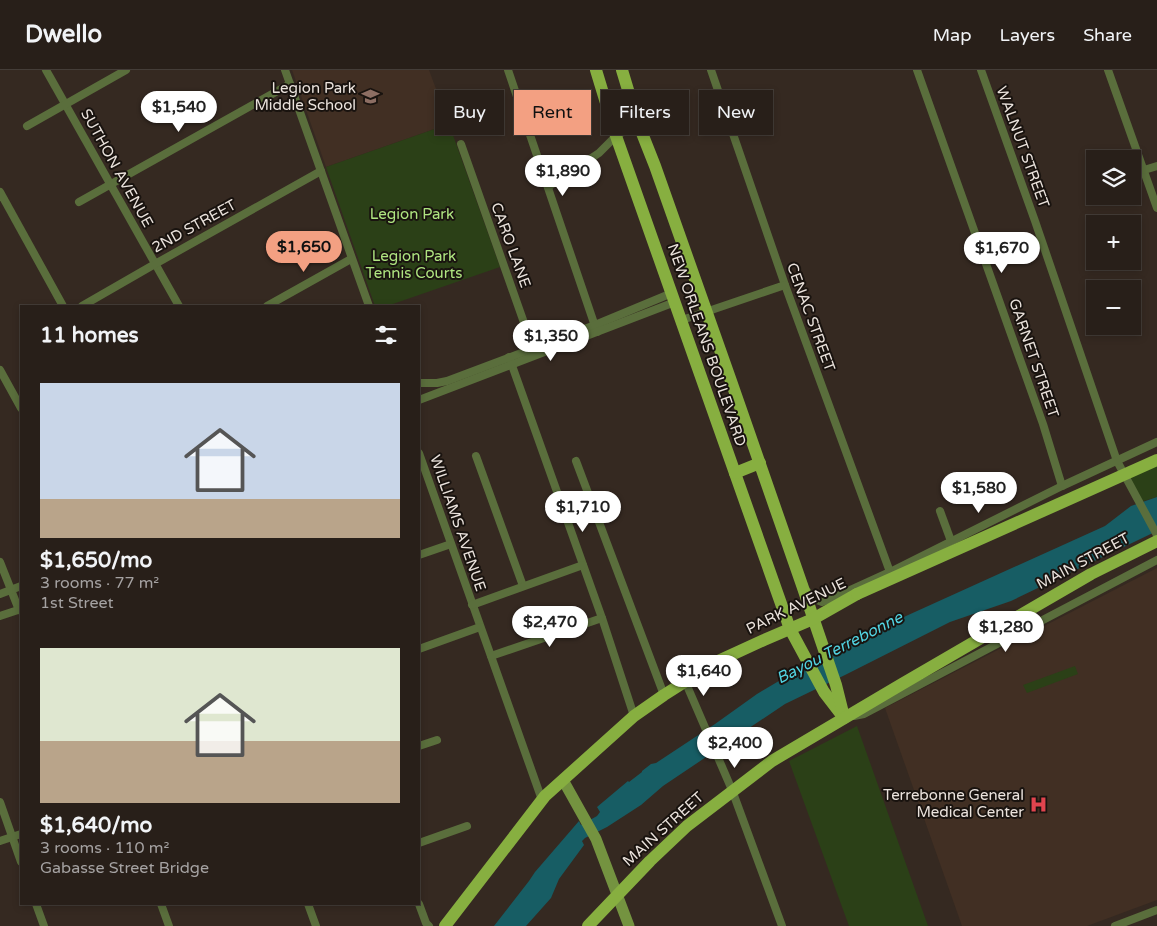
<!DOCTYPE html>
<meta charset="utf-8">
<style>
body{margin:0;font-family:"Varela Round",sans-serif;background:#302722;color:#f1f3f6;height:100vh;display:flex;flex-direction:column;font-size:19px;white-space:nowrap}
*{box-sizing:border-box;margin:0}
p{font-size:16px;color:#a5a2a2}
.icon{flex:none;width:28px;height:28px;fill:none;stroke:currentColor;stroke-width:2;stroke-linecap:round;stroke-linejoin:round}
.map{position:relative;flex:1;overflow:hidden}
.side{position:absolute;left:20px;top:235px;width:400px;height:600px;display:flex;flex-direction:column;background:#281f19;border-radius:0px;box-shadow:0 2px 8px #0003,0 0 0 1px #443d38}
.side>*{flex:none}
.top-card{position:absolute;left:435px;top:20px;width:475px;height:45px;display:flex;gap:10px}
.fabs{position:absolute;left:1086px;top:80px;display:grid;gap:10px}
.fabs a{display:grid;place-items:center;width:55px;height:55px;border-radius:0px;background:#281f19;box-shadow:0 2px 8px #0003,0 0 0 1px #443d38;font-size:25px}
.price{position:absolute;translate:-50% -42px;padding:0 11px;border-radius:18px;background:#fff;color:#222;font-size:16px;line-height:32px;filter:drop-shadow(0 1px 2px #0008)}
.price::after{content:'';position:absolute;left:50%;top:30px;width:15px;height:11px;margin-left:-8px;background:inherit;clip-path:polygon(0 0,100% 0,50% 100%)}
.price.current{background:#f3a082;color:#111}
ul{padding:0;list-style:none}
li{display:grid;align-content:center;gap:10px;height:265px;padding:0 20px}
li span{display:grid;place-items:center;height:155px;border-radius:0px;color:#555}
li>.icon{margin-inline-start:auto}
span .icon{width:90px;height:90px;fill:#fffc;stroke-width:1}
li b{font-size:21px}
h2{display:flex;justify-content:space-between;align-items:center;height:60px;padding:0 20px;font-size:21px}
.chip{padding:0 18px;border-radius:0px;background:#281f19;box-shadow:0 2px 8px #0003,0 0 0 1px #443d38;font-size:18px;line-height:45px}
.chip.current{background:#f3a082;color:#111}
header{display:flex;align-items:center;gap:30px;box-sizing:border-box;height:70px;padding:0 25px;background:#281f19;border-bottom:1px solid #443d38}
header strong{font-size:24px}
nav{display:flex;gap:28px;margin-inline-start:auto;font-size:18px}
.map>svg:first-child{display:block}
</style>
<header>
<strong>Dwello</strong>
<nav><a>Map</a><a>Layers</a><a>Share</a></nav>
</header>
<div class="map">
<svg width="1157" height="856" viewBox="0 0 1157 856">
<rect width="100%" height="100%" fill="#352921"/>
<g fill="#412f23">
<path d="M292 0H429L449 54 326 97Z"/>
<path d="M1157 498V830L1087 856H962L885 638Z"/>
</g>
<g fill="#2b4017">
<path d="M449 54 500 197 387 236H375L326 97Z"/>
<path d="M1157 388V427L1140 432 1124 403Z"/>
<path d="M1075 596 1078 604 1027 623 1023 615Z"/>
<path d="M857 656 928 856H849L789 691Z"/>
</g>
<path fill="#175d64" d="M1157 427V461L1011 531 950 552 845 605 785 634 663 716 641 735 607 757 585 768 582 771 584 775 559 809 551 828 526 856H494L529 811 535 802 579 751 581 755 597 746 600 742 597 737 628 711 629 712 642 702V701L651 694 656 693 715 654 757 624 831 580 1105 456 1131 436Z"/>
<g fill="none" stroke-linecap="round" stroke-linejoin="round">
<g stroke="#5a6e3c" stroke-width="8">
<path d="M46 0 179 236"/>
<path d="M285 0 369 236"/>
<path d="M508 0 597 262"/>
<path d="M711 0 785 215 890 502"/>
<path d="M917 0 1043 354 1062 416"/>
<path d="M981 0 1035 151 1117 391 1157 465"/>
<path d="M1108 0 1157 138"/>
<path d="M27 56 126 0"/>
<path d="M461 74 534 281"/>
<path d="M1144 100 1157 96"/>
<path d="M548 117 599 83 616 66 638 53"/>
<path d="M0 122 63 236"/>
<path d="M79 132 290 14"/>
<path d="M82 236 155 194 321 101"/>
<path d="M267 236 351 189"/>
<path d="M682 250 785 215"/>
<path d="M509 287 602 548 634 646"/>
<path d="M0 300 21 338"/>
<path d="M419 313H437L447 311 595 255 672 223"/>
<path d="M419 330 675 232"/>
<path d="M419 383 542 730"/>
<path d="M476 386 523 516"/>
<path d="M576 391 664 625"/>
<path d="M940 441 951 471"/>
<path d="M419 485 451 474"/>
<path d="M0 492 19 540"/>
<path d="M807 521 812 528 822 532 833 528 890 502 1062 416 1157 372"/>
<path d="M0 524 21 516"/>
<path d="M472 535 583 495"/>
<path d="M0 546 21 539"/>
<path d="M419 579 480 557"/>
<path d="M491 586 602 548"/>
<path d="M685 611 732 720 782 856"/>
<path d="M854 646 864 644 1157 490"/>
<path d="M419 676 437 670"/>
<path d="M0 732 21 792"/>
<path d="M0 771 21 764"/>
<path d="M419 773 467 756"/>
<path d="M36 834 44 856"/>
<path d="M161 834 169 856"/>
<path d="M308 834 316 856"/>
<path d="M419 834 426 853 429 856"/>
<path d="M1115 856 1157 840"/>
</g>
<path stroke="#749340" stroke-width="11" d="M563 710 596 769 629 856"/>
<g stroke="#87af40" stroke-width="12">
<path d="M596 0 616 66 790 559 824 622 844 648"/>
<path d="M622 0 638 53 655 96 731 311 802 515 836 615 843 643"/>
<path d="M735 403 760 393"/>
<path d="M445 856 545 726 634 646 664 625 716 592 764 570 813 549 857 524"/>
<path d="M588 856 650 791 687 756 772 691 902 614 1091 504 1157 471"/>
</g>
<path stroke="#87af40" stroke-width="12" d="M857 524 1157 390"/>
</g>
<defs>
<symbol id="school-bare" viewBox="-9 -9 18 18"><path d="M0-5L7-2L0 1L-7-2ZM-4 1L0 2.5L4 1V4Q0 6-4 4Z" fill="#8d6e63" stroke="#19130f" stroke-width="2.5" paint-order="stroke"/></symbol>
<symbol id="hospital-bare" viewBox="-9 -9 18 18"><path d="M-5-5h3v3.5h4V-5h3V5h-3V1.5h-4V5h-3Z" fill="#e0444e" stroke="#19130f" stroke-width="2.5" paint-order="stroke"/></symbol>
</defs>
<g fill-rule="evenodd">
<use href="#school-bare" x="358" y="14" width="25" height="25"/>
<use href="#hospital-bare" x="1026" y="722" width="25" height="25"/>
</g>
<g text-anchor="middle" stroke-width="4" stroke-linejoin="round" paint-order="stroke">
<g font-size="15" fill="#ebe3dd" stroke="#19130f" text-anchor="end">
<text x="356" y="23">Legion Park<tspan x="356" dy="17">Middle School</tspan></text>
<text x="1024" y="730">Terrebonne General<tspan x="1024" dy="17">Medical Center</tspan></text>
</g>
<g font-size="15" fill="#ebe3dd" stroke="#19130f">
<text transform="translate(1023 77) rotate(70)" y="5">WALNUT STREET</text>
<text transform="translate(117 98) rotate(61)" y="5">SUTHON AVENUE</text>
<text transform="translate(194 156) rotate(-29)" y="5">2ND STREET</text>
<text transform="translate(511 175) rotate(70)" y="5">CARO LANE</text>
<text transform="translate(811 247) rotate(70)" y="5">CENAC STREET</text>
<text transform="translate(707 275) rotate(71)" y="5">NEW ORLEANS BOULEVARD</text>
<text transform="translate(1034 288) rotate(71)" y="5">GARNET STREET</text>
<text transform="translate(458 453) rotate(71)" y="5">WILLIAMS AVENUE</text>
<text transform="translate(1083 491) rotate(-28)" y="5">MAIN STREET</text>
<text transform="translate(796 536) rotate(-26)" y="5">PARK AVENUE</text>
<text transform="translate(663 759) rotate(-42)" y="5">MAIN STREET</text>
</g>
<g font-size="15" fill="#afe580" stroke="#19130f">
<text x="412" y="149">Legion Park</text>
<text x="414" y="191">Legion Park<tspan x="414" dy="17">Tennis Courts</tspan></text>
</g>
<g font-size="16" font-style="italic" fill="#52d4e2" stroke="#19130f">
<text transform="translate(839 577) rotate(-27)" y="6">Bayou Terrebonne</text>
</g>
</g>
</svg>
<div class="fabs">
<a><svg class="icon" aria-label="layers" viewBox="0 0 24 24"><path d="M12 4l9 5-9 5-9-5zM3 14l9 5 9-5"/></svg></a>
<a>+</a>
<a>−</a>
</div>
<b class="price" style="left:179px;top:63px">$1,540</b>
<b class="price" style="left:563px;top:127px">$1,890</b>
<b class="price current" style="left:304px;top:203px">$1,650</b>
<b class="price" style="left:1002px;top:204px">$1,670</b>
<b class="price" style="left:551px;top:292px">$1,350</b>
<b class="price" style="left:979px;top:444px">$1,580</b>
<b class="price" style="left:583px;top:463px">$1,710</b>
<b class="price" style="left:550px;top:578px">$2,470</b>
<b class="price" style="left:1006px;top:583px">$1,280</b>
<b class="price" style="left:704px;top:627px">$1,640</b>
<b class="price" style="left:735px;top:699px">$2,400</b>
<div class="top-card">
<a class="chip">Buy</a>
<a class="chip current">Rent</a>
<a class="chip">Filters</a>
<a class="chip">New</a>
</div>
<section class="side">
<h2>11 homes<svg class="icon" aria-label="filters" viewBox="0 0 24 24"><path d="M4 7h16M4 17h16"/><circle cx="9" cy="7" r="2"/><circle cx="15" cy="17" r="2"/></svg></h2>
<ul>
<li><span style="background:linear-gradient(#c9d6e8 75%,#b9a48a 0)"><svg class="icon" aria-label="home" viewBox="0 0 24 24"><path d="M3 11l9-7 9 7M6 9v11h12V9"/></svg></span><div><b>$1,650/mo</b><p>3 rooms · 77 m²</p><p>1st Street</p></div></li>
<li><span style="background:linear-gradient(#dfe7d0 60%,#b9a48a 0)"><svg class="icon" aria-label="home" viewBox="0 0 24 24"><path d="M3 11l9-7 9 7M6 9v11h12V9"/></svg></span><div><b>$1,640/mo</b><p>3 rooms · 110 m²</p><p>Gabasse Street Bridge</p></div></li>
</ul>
</section>
</div>
